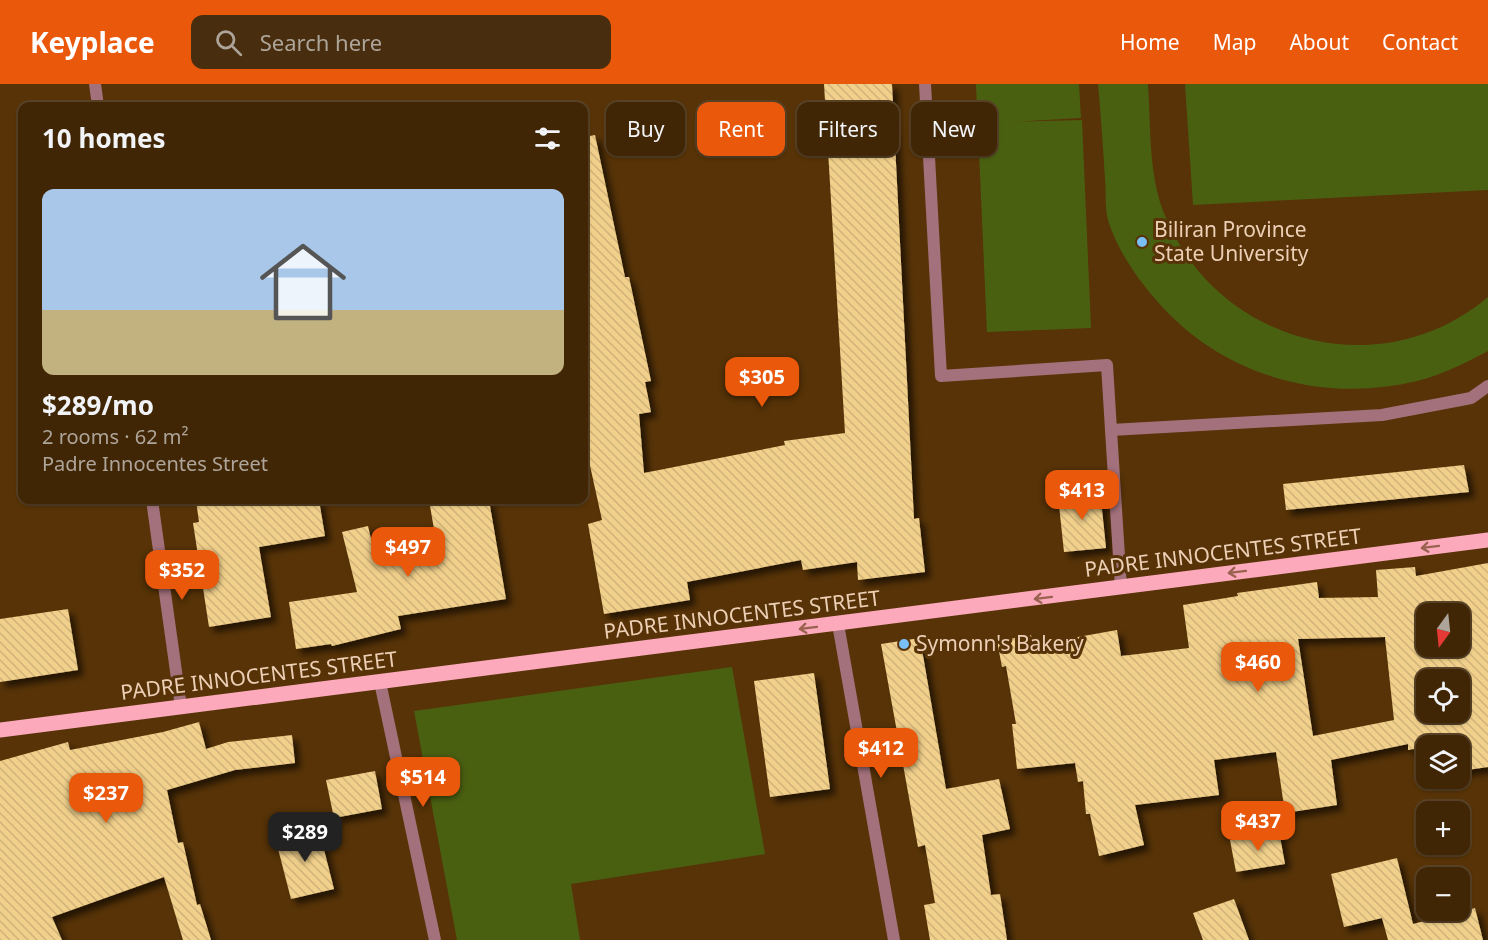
<!DOCTYPE html>
<meta charset="utf-8">
<style>
body{margin:0;font-family:"Noto Sans",sans-serif;background:#482e0f;color:#f1f3f6;height:100vh;display:flex;flex-direction:column;font-size:22px;white-space:nowrap}
*{box-sizing:border-box;margin:0}
p{font-size:20px;color:#aea59a}
.icon{flex:none;width:33px;height:33px;fill:none;stroke:currentColor;stroke-width:2;stroke-linecap:round;stroke-linejoin:round}
.map{position:relative;flex:1;overflow:hidden}
.sheet{position:absolute;left:18px;top:18px;width:570px;height:402px;display:flex;flex-direction:column;background:#412605;border-radius:12px;box-shadow:0 2px 4px #0004,0 0 0 2px #5a4327}
.sheet>*{flex:none}
.guide{position:absolute;left:606px;top:18px;width:570px;height:54px;display:flex;gap:12px}
.needle{width:39px;rotate:195deg}
.controls{position:absolute;left:1416px;top:519px;display:grid;gap:12px}
.controls a{display:grid;place-items:center;width:54px;height:54px;border-radius:12px;background:#412605;box-shadow:0 2px 4px #0004,0 0 0 2px #5a4327;font-size:30px}
.price{position:absolute;translate:-50% -51px;padding:0 14px;border-radius:12px;background:#ea580c;color:#fff;font-size:20px;line-height:39px;filter:drop-shadow(0 2px 3px #0008)}
.price::after{content:'';position:absolute;left:50%;top:36px;width:18px;height:14px;margin-left:-9px;background:inherit;clip-path:polygon(0 0,100% 0,50% 100%)}
.price.on{background:#222;color:#fff}
ul{padding:0;list-style:none}
li{display:grid;align-content:center;gap:12px;height:318px;padding:0 24px}
li+li{border-top:2px solid #5a4327}
li span{display:grid;place-items:center;height:186px;border-radius:12px;color:#555}
li>.icon{margin-inline-start:auto}
span .icon{width:108px;height:108px;fill:#fffc;stroke-width:1}
li b{font-size:26px}
h2{display:flex;justify-content:space-between;align-items:center;height:72px;padding:0 24px;font-size:26px}
.tag{padding:0 21px;border-radius:12px;background:#412605;box-shadow:0 2px 4px #0004,0 0 0 2px #5a4327;font-size:21px;line-height:54px}
.tag.on{background:#ea580c;color:#fff}
header{display:flex;align-items:center;gap:36px;box-sizing:border-box;height:84px;padding:0 30px;background:#ea580c;color:#fff}
header strong{font-size:28px}
nav{display:flex;gap:33px;margin-inline-start:auto;font-size:21px}
.search{width:420px;height:54px;background:#482e0f;display:flex;align-items:center;gap:15px;box-sizing:border-box;padding:0 21px;border-radius:12px;color:#aea59a;font-size:22px}
.map>svg:first-child{display:block}
</style>
<header>
<strong>Keyplace</strong>
<div class="search"><svg class="icon" aria-label="search" viewBox="0 0 24 24"><circle cx="10" cy="10" r="6"/><path d="M15 15l6 6"/></svg>Search here</div>
<nav><a>Home</a><a>Map</a><a>About</a><a>Contact</a></nav>
</header>
<div class="map">
<svg width="1488" height="856" viewBox="0 0 1488 856">
<defs>
<pattern id="building-back-hatch" width="6" height="6" patternUnits="userSpaceOnUse" patternTransform="scale(1.5)"><rect width="6" height="6" fill="#f1d08b"/><path d="M-1 5l2 2M0 0l6 6M5-1l2 2" fill="none" stroke="#cfb37a"/></pattern>
<filter id="shadow"><feDropShadow dx="5.5" dy="5.5" stdDeviation="3" flood-color="#0009"/></filter>
</defs>
<rect width="100%" height="100%" fill="#573307"/>
<g fill="#4a6011">
<path d="M976 0H1079L1081 34 1010 38 1082 36 1091 244 987 248Z"/>
<path d="M1098 0H1148C1151 44 1148 93 1166 134 1220 261 1382 303 1488 213V267C1465 279 1442 291 1417 297 1322 320 1222 292 1157 217 1137 194 1117 166 1108 136 1105 124 1106 108 1105 95 1103 64 1101 32 1098 0Z"/>
<path d="M1185 0H1488V106L1193 121Z"/>
<path d="M732 583 765 770 571 800 580 856H457L414 627Z"/>
</g>
<g fill="url(#building-back-hatch)" fill-rule="evenodd" filter="url(#shadow)">
<path d="M824 0H892L914 435 919 434 925 488 858 496 857 478 803 486 801 476 687 498 690 516 604 530 588 440 602 436 587 368H584V53L595 51 625 193H629L651 297 645 298 651 328 639 330 644 389 785 361 784 357 845 349Z"/>
<path d="M1464 381 1469 408 1286 426 1283 400Z"/>
<path d="M1100 406 1106 464 1064 468 1058 412Z"/>
<path d="M196 416H319L325 452 259 463 271 533 209 543 193 439 199 438Z"/>
<path d="M429 416H489L506 515 398 532 401 545 332 562 331 560 296 565 289 518 357 508 342 448 368 442 374 467 435 451Z"/>
<path d="M1488 479V683L1460 687V657L1408 666V660L1331 676 1337 721 1285 729 1276 668 1214 676 1219 711 1135 721 1144 761 1099 772 1090 730H1086L1083 697 1078 698 1075 679 1017 685 1012 640H1016L1006 582 1002 583 997 557 1031 551 1033 561 1117 546 1121 572 1189 564 1183 521 1238 512 1237 509 1317 498 1319 514 1378 513 1376 486 1415 483 1416 492ZM1426 530H1460V562H1426ZM1385 553 1394 636 1313 652 1298 555ZM1426 596H1460V628H1426Z"/>
<path d="M68 525 78 586 0 598V535Z"/>
<path d="M920 554 946 705 999 695 1010 745 982 751 991 811 1000 810 1007 856H930L924 821 935 819 925 761 918 763 881 560Z"/>
<path d="M814 589 830 705 770 713 754 597Z"/>
<path d="M199 638 206 665 228 658 292 651 295 679 235 686 167 706 178 759 183 758 197 821 200 820 211 856H183L164 793 52 833 62 856H0V677L68 658 70 666 163 648Z"/>
<path d="M375 687 382 725 334 734 326 696Z"/>
<path d="M318 742 334 805 291 815 275 753Z"/>
<path d="M1279 747 1285 780 1236 788 1230 756Z"/>
<path d="M1397 774 1413 840 1475 824 1483 856H1388L1382 834 1344 843 1331 790Z"/>
<path d="M1234 815 1249 856H1203L1193 829Z"/>
</g>
<g fill="none" stroke-linecap="round" stroke-linejoin="round">
<g stroke="#a3717c" stroke-width="12">
<path d="M925 0 941 292 1107 281 1111 346"/>
<path d="M1121 504 1111 346 1382 331 1471 314 1488 302"/>
</g>
<g stroke="#a3717c" stroke-width="12">
<path d="M95 0 98 22"/>
<path d="M152 416 181 623"/>
<path d="M838 540 894 856"/>
<path d="M380 598 435 856"/>
</g>
<path stroke="#fca9bc" stroke-width="15" d="M0 646 1488 456"/>
</g>
<defs><path id="oneway-shaft" d="M-6 0H5M1.5-3L5.5 0L1.5 3" fill="none" stroke-width="1.6" stroke-linecap="round" stroke-linejoin="round" transform="scale(1.5)"/></defs>
<g stroke="#99624f">
<use href="#oneway-shaft" transform="translate(1430 463) rotate(173)"/>
<use href="#oneway-shaft" transform="translate(1237 488) rotate(173)"/>
<use href="#oneway-shaft" transform="translate(1043 514) rotate(173)"/>
<use href="#oneway-shaft" transform="translate(808 544) rotate(173)"/>
</g>
<g fill="#79bff8" stroke="#573307" stroke-width="2">
<circle cx="1142" cy="158" r="6"/>
<circle cx="904" cy="560" r="6"/>
</g>
<g text-anchor="middle" stroke-width="6" stroke-linejoin="round" paint-order="stroke">
<g font-size="21" fill="#eccfb5" stroke="#573307" text-anchor="start">
<text x="1154" y="153">Biliran Province<tspan x="1154" dy="24">State University</tspan></text>
<text x="916" y="567">Symonn's Bakery</text>
</g>
<g font-size="21" fill="#eccfb5" stroke="#573307">
<text transform="translate(1223 469) rotate(-7)" y="7">PADRE INNOCENTES STREET</text>
<text transform="translate(742 531) rotate(-7)" y="7">PADRE INNOCENTES STREET</text>
<text transform="translate(259 592) rotate(-7)" y="7">PADRE INNOCENTES STREET</text>
</g>
</g>
</svg>
<div class="controls">
<a><svg class="needle" viewBox="-14 -14 28 28"><path d="M0-13l5 13h-10z" fill="#e53935"/><path d="M0 13l5-13h-10z" fill="#aea59a"/></svg></a>
<a><svg class="icon" aria-label="locate" viewBox="0 0 24 24"><circle cx="12" cy="12" r="6"/><path d="M12 2v4M12 18v4M2 12h4M18 12h4"/></svg></a>
<a><svg class="icon" aria-label="layers" viewBox="0 0 24 24"><path d="M12 4l9 5-9 5-9-5zM3 14l9 5 9-5"/></svg></a>
<a>+</a>
<a>−</a>
</div>
<b class="price" style="left:762px;top:324px">$305</b>
<b class="price" style="left:1082px;top:437px">$413</b>
<b class="price" style="left:408px;top:494px">$497</b>
<b class="price" style="left:182px;top:517px">$352</b>
<b class="price" style="left:1258px;top:609px">$460</b>
<b class="price" style="left:881px;top:695px">$412</b>
<b class="price" style="left:423px;top:724px">$514</b>
<b class="price" style="left:106px;top:740px">$237</b>
<b class="price" style="left:1258px;top:768px">$437</b>
<b class="price on" style="left:305px;top:779px">$289</b>
<div class="guide">
<a class="tag">Buy</a>
<a class="tag on">Rent</a>
<a class="tag">Filters</a>
<a class="tag">New</a>
</div>
<section class="sheet">
<h2>10 homes<svg class="icon" aria-label="filters" viewBox="0 0 24 24"><path d="M4 7h16M4 17h16"/><circle cx="9" cy="7" r="2"/><circle cx="15" cy="17" r="2"/></svg></h2>
<ul>
<li><span style="background:linear-gradient(#a9c7e8 65%,#c2b280 0)"><svg class="icon" aria-label="home" viewBox="0 0 24 24"><path d="M3 11l9-7 9 7M6 9v11h12V9"/></svg></span><div><b>$289/mo</b><p>2 rooms · 62 m²</p><p>Padre Innocentes Street</p></div></li>
</ul>
</section>
</div>
